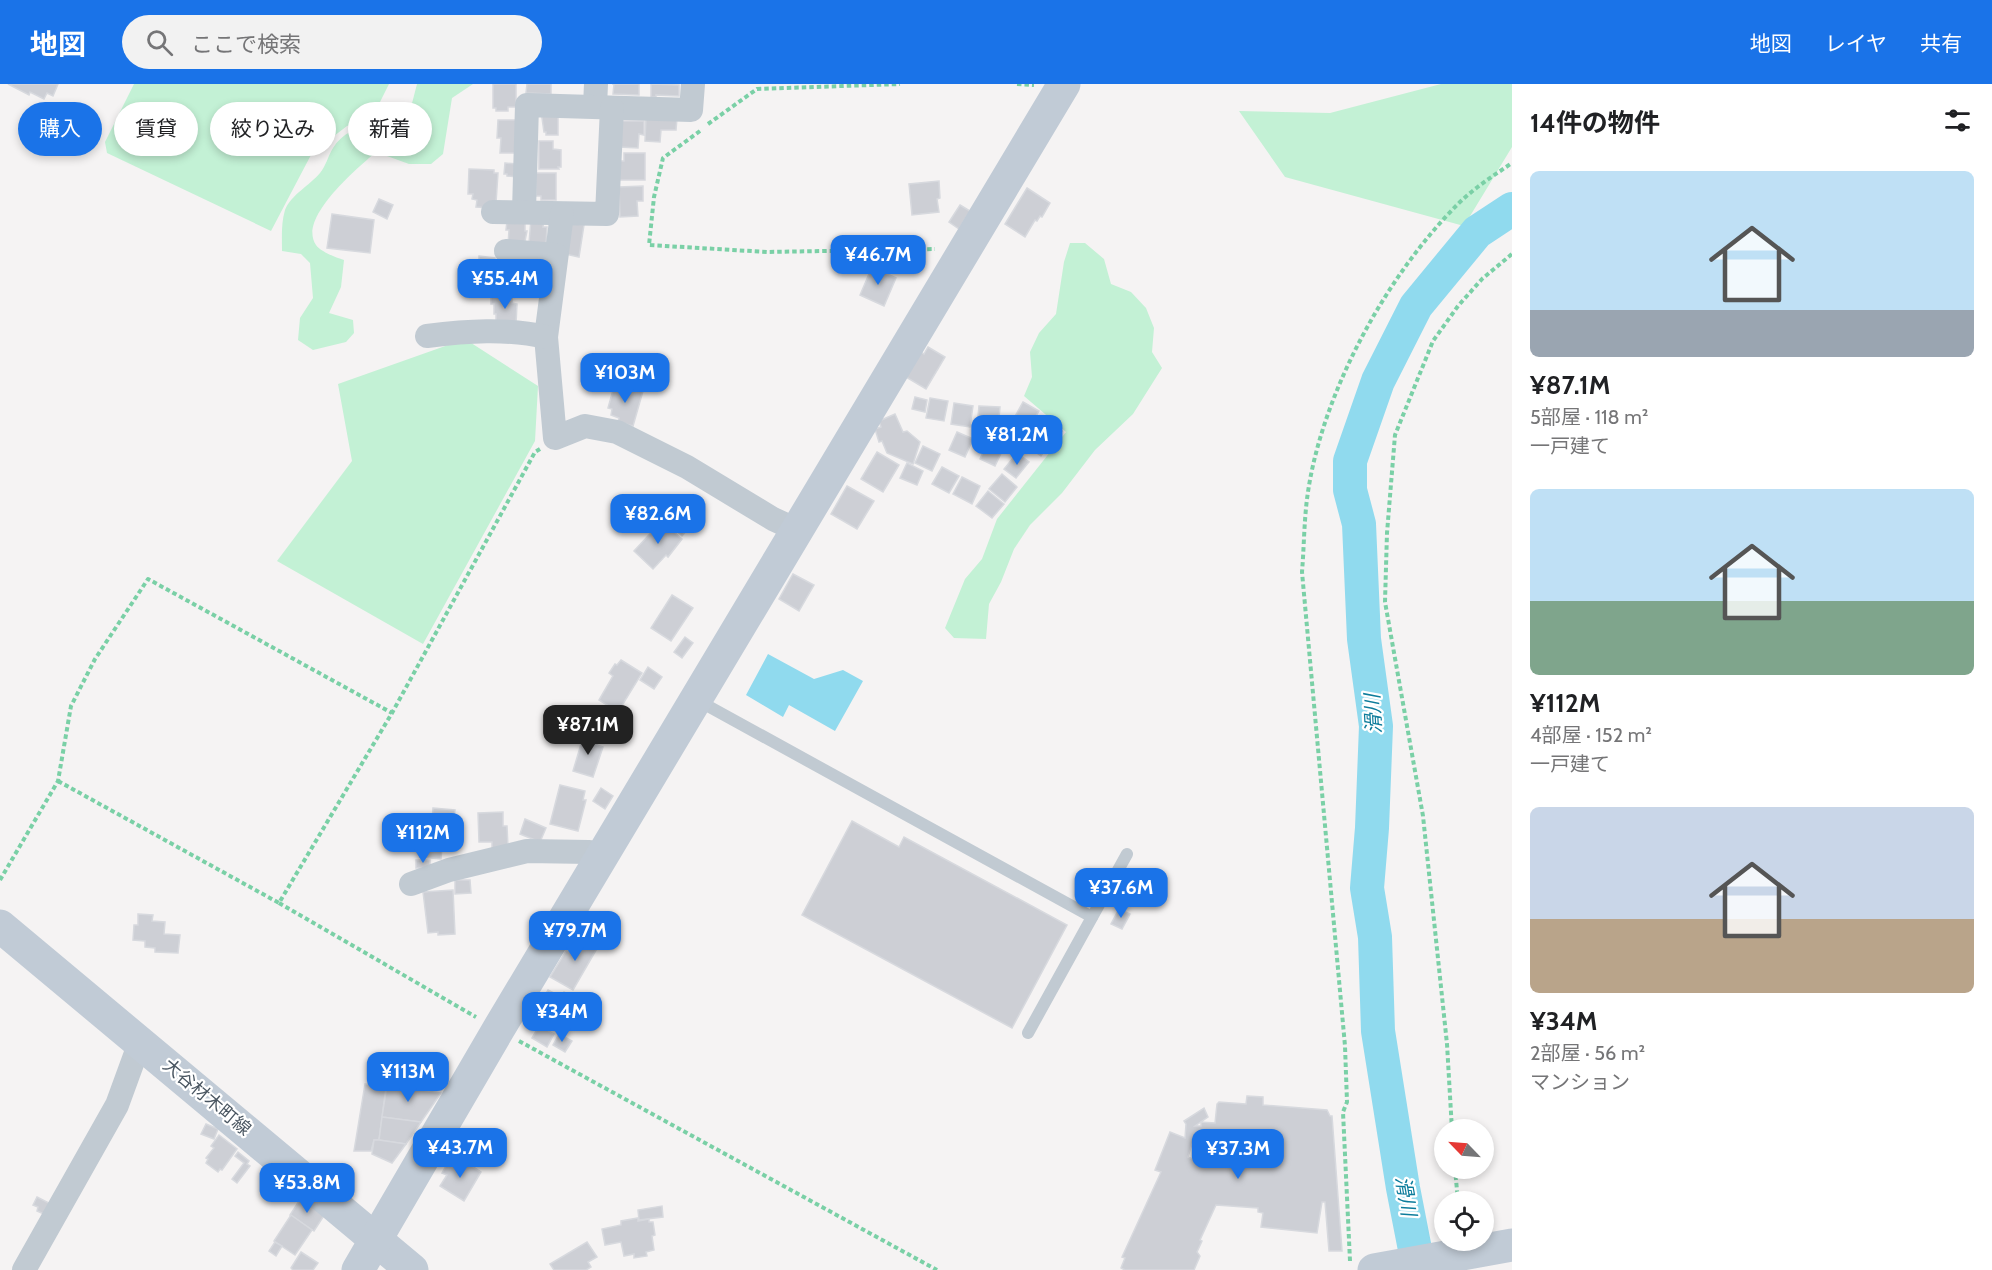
<!DOCTYPE html>
<html lang="ja">
<meta charset="utf-8">
<style>
body{margin:0;font-family:Cabin,"Noto Sans JP",sans-serif;background:#f2f2f2;color:#202124;height:100vh;display:flex;flex-direction:column;font-size:22px;white-space:nowrap}
*{box-sizing:border-box;margin:0}
p{font-size:20px;color:#757577}
.icon{flex:none;width:33px;height:33px;fill:none;stroke:currentColor;stroke-width:2;stroke-linecap:round;stroke-linejoin:round}
.map{position:relative;flex:1;overflow:hidden}
.sheet{display:flex;flex-direction:column;background:#fff;width:480px}
.sheet>*{flex:none}
.top-card{position:absolute;left:18px;top:18px;width:570px;height:54px;display:flex;gap:12px}
.needle{width:39px;rotate:295deg}
.tools{position:absolute;left:1434px;top:1035px;display:grid;gap:12px}
.tools a{display:grid;place-items:center;width:60px;height:60px;border-radius:50%;background:#fff;box-shadow:0 3px 9px #0003;font-size:30px}
.price{position:absolute;translate:-50% -51px;padding:0 14px;border-radius:12px;background:#1a73e8;color:#fff;font-size:20px;line-height:39px;filter:drop-shadow(0 2px 3px #0008)}
.price::after{content:'';position:absolute;left:50%;top:36px;width:18px;height:14px;margin-left:-9px;background:inherit;clip-path:polygon(0 0,100% 0,50% 100%)}
.price.active{background:#222;color:#fff}
ul{padding:0;list-style:none}
li{display:grid;align-content:center;gap:12px;height:318px;padding:0 18px}
li span{display:grid;place-items:center;height:186px;border-radius:9px;color:#555}
li>.icon{margin-inline-start:auto}
span .icon{width:108px;height:108px;fill:#fffc;stroke-width:1}
li b{font-size:26px}
h2{display:flex;justify-content:space-between;align-items:center;height:72px;padding:0 18px;font-size:26px}
.chip{padding:0 21px;border-radius:27px;background:#fff;box-shadow:0 3px 9px #0003;font-size:21px;line-height:54px}
.chip.active{background:#1a73e8;color:#fff}
header{display:flex;align-items:center;gap:36px;box-sizing:border-box;height:84px;padding:0 30px;background:#1a73e8;color:#fff}
header strong{font-size:28px}
nav{display:flex;gap:33px;margin-inline-start:auto;font-size:21px}
.search{width:420px;height:54px;background:#f2f2f2;display:flex;align-items:center;gap:15px;box-sizing:border-box;padding:0 21px;border-radius:33px;color:#757577;font-size:22px}
main{display:flex;flex:1;min-height:0}
.map>svg:first-child{display:block}
</style>
<header>
<strong>地図</strong>
<div class="search"><svg class="icon" aria-label="search" viewBox="0 0 24 24"><circle cx="10" cy="10" r="6"/><path d="M15 15l6 6"/></svg>ここで検索</div>
<nav><a>地図</a><a>レイヤ</a><a>共有</a></nav>
</header>
<main>
<div class="map">
<svg width="1512" height="1186" viewBox="0 0 1512 1186">
<rect width="100%" height="100%" fill="#f5f3f3"/>
<g fill="#c3f1d5">
<path d="M134 0H389L373 32 347 42 312 69 271 147 107 69 105 58Z"/>
<path d="M417 0H473L452 14 443 70 431 80H409L376 68C359 83 297 134 316 161 321 168 335 173 344 176L341 203 329 229 353 236 354 249 346 258 313 266 298 256 300 234 313 214 310 179 301 170 282 167C282 154 281 139 285 126 291 111 310 101 320 89 326 82 328 72 333 64 347 41 380 35 402 50L413 42 410 27Z"/>
<path d="M1441 0H1512V63L1464 142 1285 93 1239 27 1330 29Z"/>
<path d="M1070 159H1085L1104 175 1111 200 1131 208 1146 224 1154 244 1152 268 1162 284 1133 330 1095 366 1062 409 1030 441 1014 465 1001 498 989 520 986 555 954 554 945 544 965 495 982 475 997 435 1066 348 1024 312 1032 293 1030 268 1039 249 1056 230 1064 178Z"/>
<path d="M465 255 538 302 535 357 423 560 277 477 352 377 338 300Z"/>
</g>
<path fill="#90daee" d="M768 570 814 595 843 586 863 597 835 647 789 621 783 633 746 611Z"/>
<g fill="none" stroke-linecap="round" stroke-linejoin="round">
<path stroke="#90daee" stroke-width="34" d="M1419 1186 1403 1104 1378 947 1375 853 1367 804 1372 744 1376 642 1364 555 1359 440 1350 406V377L1378 297 1416 222 1477 148 1512 125"/>
</g>
<g fill="#cdcfd5" stroke="#d7d9de" stroke-width="1.5" fill-rule="evenodd">
<path d="M8 0H58L53 12 47 9 44 15 30 8 29 11Z"/>
<path d="M493 0H516V23H508V27H496V24H493Z"/>
<path d="M527 0H551V10L526 9Z"/>
<path d="M612 0H639V11L613 10 614 0Z"/>
<path d="M651 0 679 1V12L656 11V13H651Z"/>
<path d="M541 27H558V51H546V48H544Z"/>
<path d="M646 33 677 34 676 46H661L660 58 645 57Z"/>
<path d="M498 36H523L520 69H500L501 54H497Z"/>
<path d="M620 37H644V51L639 50 638 64 619 63Z"/>
<path d="M539 57H553V65L561 66V83H558L559 85H539Z"/>
<path d="M624 69H645V96H619L620 77H624Z"/>
<path d="M505 79 518 80 517 93 507 92V90H504Z"/>
<path d="M469 85 494 86V89H498L496 119 491 124 476 123 477 116 472 115 473 110H468Z"/>
<path d="M536 89H556V116H541V112H536Z"/>
<path d="M939 97 940 114 937 115 939 128 912 131 909 100Z"/>
<path d="M643 102V117H637L638 132 620 133 619 103Z"/>
<path d="M1027 104 1050 119 1042 133 1040 132 1037 137 1035 136 1025 153 1005 140Z"/>
<path d="M379 115 393 121 387 135 373 128Z"/>
<path d="M960 121 970 127 959 145 949 138Z"/>
<path d="M332 130 374 136 370 169 327 164Z"/>
<path d="M531 135 544 136 543 143H547L546 160 529 159Z"/>
<path d="M507 137 525 138V147H527L524 162 508 161 509 146H506Z"/>
<path d="M569 139 584 141 579 173 565 170Z"/>
<path d="M479 172 495 174 494 184H499L496 204 481 202V199L478 198Z"/>
<path d="M514 181 529 183 526 212 511 210Z"/>
<path d="M872 183 896 194 884 222 860 211Z"/>
<path d="M491 212 512 213V219L517 220 516 240 496 239V230H494V220H491Z"/>
<path d="M928 263 945 273 926 305 906 293 921 268 924 270Z"/>
<path d="M615 299 643 307 633 342 618 338 619 334 611 331 612 325 608 324Z"/>
<path d="M915 313 927 316 925 328 912 325Z"/>
<path d="M930 314 948 317 944 337 926 334Z"/>
<path d="M1023 318 1039 327 1028 345 1013 336Z"/>
<path d="M954 319 973 322 970 343 951 340Z"/>
<path d="M979 322 1000 323 998 345 977 343Z"/>
<path d="M895 330 903 348 907 347 920 358 913 380 887 369 882 357 879 358 875 345 881 343 879 337Z"/>
<path d="M1048 335 1062 347 1048 362 1034 350Z"/>
<path d="M957 348 973 355 965 373 949 366Z"/>
<path d="M1032 355 1046 364 1041 372 1027 362Z"/>
<path d="M988 358 1003 365 995 382 980 375Z"/>
<path d="M923 362 940 370 932 387 915 379Z"/>
<path d="M877 368 899 381 883 408 861 395Z"/>
<path d="M1017 369 1029 378 1016 394 1004 385Z"/>
<path d="M907 379 923 387 917 401 900 394Z"/>
<path d="M942 383 959 392 949 409 932 400Z"/>
<path d="M1002 390 1017 403 1005 418 989 405Z"/>
<path d="M962 393 980 402 972 420 953 410Z"/>
<path d="M847 402 874 417 857 445 831 430Z"/>
<path d="M988 407 1004 420 992 434 976 422Z"/>
<path d="M680 427 693 439 682 452 668 439Z"/>
<path d="M662 437 682 455 668 473 666 471 653 485 634 467Z"/>
<path d="M793 490 814 501 799 527 779 515Z"/>
<path d="M672 511 693 524 671 557 651 544Z"/>
<path d="M685 553 693 559 682 574 674 568Z"/>
<path d="M621 576 642 589 618 628 599 616 613 592 609 589 615 580 617 581Z"/>
<path d="M648 583 662 593 654 605 640 596Z"/>
<path d="M584 650 599 655 597 661 603 663 593 693 573 687Z"/>
<path d="M560 701 585 707 583 716H586L578 747 550 740Z"/>
<path d="M601 704 613 712 605 725 593 717Z"/>
<path d="M433 724 455 726 453 741 444 740 441 775 420 773 422 761 415 760 416 747 423 748 424 737 432 738Z"/>
<path d="M503 728V742H507L508 763 492 764V758H479L478 729Z"/>
<path d="M525 735 546 744 540 758 520 750Z"/>
<path d="M852 737 899 763 904 753 1067 841 1012 944 802 831Z"/>
<rect x="416" y="776" width="14" height="8"/>
<path d="M1149 787 1165 815 1159 819 1142 791Z"/>
<path d="M455 796H470L471 809 455 810Z"/>
<path d="M453 806 455 850 438 851V848L428 849 423 808Z"/>
<path d="M1119 825 1130 830 1122 845 1111 840Z"/>
<path d="M138 830 153 831 152 837 165 838 164 850 180 851 178 869 155 868V864L145 863V857L133 856 134 841H138Z"/>
<path d="M579 850 599 861 573 906 550 893 566 867 569 868Z"/>
<path d="M548 906 561 913 564 908 578 916 569 931 560 925 547 946 554 950 547 963 532 954 539 942 530 938Z"/>
<path d="M559 950 572 957 565 968 553 961Z"/>
<path d="M365 1000 386 1003 379 1056H374L371 1067H354Z"/>
<path d="M387 1001 441 1009 421 1038 382 1033Z"/>
<path d="M1247 1012 1263 1013V1021L1327 1026 1330 1032H1332L1342 1167H1329L1325 1118H1322L1317 1149 1261 1143 1263 1129 1258 1128V1124L1216 1121 1200 1156 1202 1157 1197 1168 1200 1172 1194 1186H1125L1121 1184 1125 1174 1122 1173 1161 1088 1155 1086 1170 1048 1185 1054 1186 1040 1184 1037 1204 1024 1208 1033 1195 1042H1201V1038L1215 1039 1217 1020 1219 1018 1246 1020ZM1192 1060 1201 1061 1200 1078 1188 1073Z"/>
<path d="M382 1033 421 1038 406 1060 379 1056Z"/>
<path d="M206 1040 218 1045 214 1055 201 1050Z"/>
<path d="M219 1051 237 1065 222 1086 220 1085 218 1088 206 1079 208 1075 206 1074 214 1064 211 1062Z"/>
<path d="M374 1056H379L406 1060 392 1079 372 1070Z"/>
<path d="M475 1058 488 1065 481 1077 469 1070Z"/>
<path d="M238 1068 249 1077 247 1080 250 1082 237 1099 232 1095 244 1079 235 1072Z"/>
<path d="M458 1073 481 1088 464 1117 440 1102 447 1091 442 1089 447 1080 452 1083Z"/>
<path d="M37 1113 49 1119 44 1130 37 1127 38 1123 33 1121Z"/>
<path d="M301 1114 325 1130 314 1147 290 1131Z"/>
<path d="M662 1122 663 1133 639 1136 638 1126Z"/>
<path d="M291 1131 312 1146 295 1171 274 1157Z"/>
<path d="M638 1134V1137L649 1135V1138H653L655 1151 652 1152 654 1166 646 1168 647 1172 634 1174V1170L624 1172 621 1158 605 1161 602 1145 621 1141V1137Z"/>
<path d="M275 1158 282 1162 276 1172 269 1167Z"/>
<path d="M587 1158 597 1173 588 1178 591 1183 586 1186H554L550 1180Z"/>
<path d="M301 1168 318 1179 313 1186H293L291 1184Z"/>
</g>
<g fill="none" stroke-linecap="round" stroke-linejoin="round">
<g stroke="#7ad0a6" stroke-width="4" stroke-dasharray="4.5 3" stroke-linecap="butt">
<path d="M1017 0 1034 1"/>
<path d="M708 40 757 5 900 0"/>
<path d="M700 47 663 74 654 113 649 161 767 168 935 165"/>
<path d="M58 697 279 819 392 629 535 368 540 365"/>
<path d="M0 796 58 697 71 622 95 575 148 495 392 629"/>
<path d="M279 819 476 933"/>
<path d="M519 957 937 1186"/>
<path d="M1452 1046 1447 960 1423 732 1385 518 1387 449 1395 351 1433 257 1458 222 1482 195 1512 170"/>
<path d="M1455 1084 1458 1118"/>
<path d="M1350 1177 1343 1028 1347 1018 1345 962 1302 488C1304 464 1304 439 1307 415 1320 313 1385 193 1458 120 1474 104 1493 92 1512 79"/>
</g>
<g stroke="#c1cad2" stroke-width="12">
<path d="M697 616 1092 833"/>
<path d="M1028 949 1127 770"/>
</g>
<g stroke="#c1cad2" stroke-width="24">
<path d="M595 22 596 0"/>
<path d="M524 127 527 21 691 26 693 0"/>
<path d="M493 128 607 130 612 24"/>
<path d="M562 130 546 253 555 354 585 342 617 348 687 383 773 435 797 446"/>
<path d="M506 167 556 171"/>
<path d="M427 252C466 247 507 244 546 253"/>
<path d="M411 800 449 786 527 767 589 768 601 774"/>
<path d="M24 1186 117 1021 140 958"/>
</g>
<g stroke="#c1cbd6" stroke-width="33">
<path d="M0 842 412 1186"/>
<path d="M358 1186 498 946 1064 0"/>
<path d="M1374 1186 1512 1161"/>
</g>
</g>
<g text-anchor="middle" stroke-width="4.5" stroke-linejoin="round" paint-order="stroke">
<g font-size="18" fill="#4a5661" stroke="#fff">
<text transform="translate(207 1013) rotate(40)" y="6">大谷材木町線</text>
</g>
<g font-size="20" font-style="italic" fill="#0c7c9b" stroke="#fff">
<text transform="translate(1373 630) rotate(-93)" y="7">滑川</text>
<text transform="translate(1406 1112) rotate(80)" y="7">滑川</text>
</g>
</g>
</svg>
<div class="tools">
<a><svg class="needle" viewBox="-14 -14 28 28"><path d="M0-13l5 13h-10z" fill="#e53935"/><path d="M0 13l5-13h-10z" fill="#757577"/></svg></a>
<a><svg class="icon" aria-label="locate" viewBox="0 0 24 24"><circle cx="12" cy="12" r="6"/><path d="M12 2v4M12 18v4M2 12h4M18 12h4"/></svg></a>
</div>
<b class="price" style="left:878px;top:202px">¥46.7M</b>
<b class="price" style="left:505px;top:226px">¥55.4M</b>
<b class="price" style="left:625px;top:320px">¥103M</b>
<b class="price" style="left:1017px;top:382px">¥81.2M</b>
<b class="price" style="left:658px;top:461px">¥82.6M</b>
<b class="price active" style="left:588px;top:672px">¥87.1M</b>
<b class="price" style="left:423px;top:780px">¥112M</b>
<b class="price" style="left:1121px;top:835px">¥37.6M</b>
<b class="price" style="left:575px;top:878px">¥79.7M</b>
<b class="price" style="left:562px;top:959px">¥34M</b>
<b class="price" style="left:408px;top:1019px">¥113M</b>
<b class="price" style="left:460px;top:1095px">¥43.7M</b>
<b class="price" style="left:1238px;top:1096px">¥37.3M</b>
<b class="price" style="left:307px;top:1130px">¥53.8M</b>
<div class="top-card">
<a class="chip active">購入</a>
<a class="chip">賃貸</a>
<a class="chip">絞り込み</a>
<a class="chip">新着</a>
</div>
</div>
<section class="sheet">
<h2>14件の物件<svg class="icon" aria-label="filters" viewBox="0 0 24 24"><path d="M4 7h16M4 17h16"/><circle cx="9" cy="7" r="2"/><circle cx="15" cy="17" r="2"/></svg></h2>
<ul>
<li><span style="background:linear-gradient(#bfe0f5 75%,#9aa5b1 0)"><svg class="icon" aria-label="home" viewBox="0 0 24 24"><path d="M3 11l9-7 9 7M6 9v11h12V9"/></svg></span><div><b>¥87.1M</b><p>5部屋 · 118 m²</p><p>一戸建て</p></div></li>
<li><span style="background:linear-gradient(#bfe0f5 60%,#7fa58c 0)"><svg class="icon" aria-label="home" viewBox="0 0 24 24"><path d="M3 11l9-7 9 7M6 9v11h12V9"/></svg></span><div><b>¥112M</b><p>4部屋 · 152 m²</p><p>一戸建て</p></div></li>
<li><span style="background:linear-gradient(#c9d6e8 60%,#b9a48a 0)"><svg class="icon" aria-label="home" viewBox="0 0 24 24"><path d="M3 11l9-7 9 7M6 9v11h12V9"/></svg></span><div><b>¥34M</b><p>2部屋 · 56 m²</p><p>マンション</p></div></li>
</ul>
</section>
</main>
